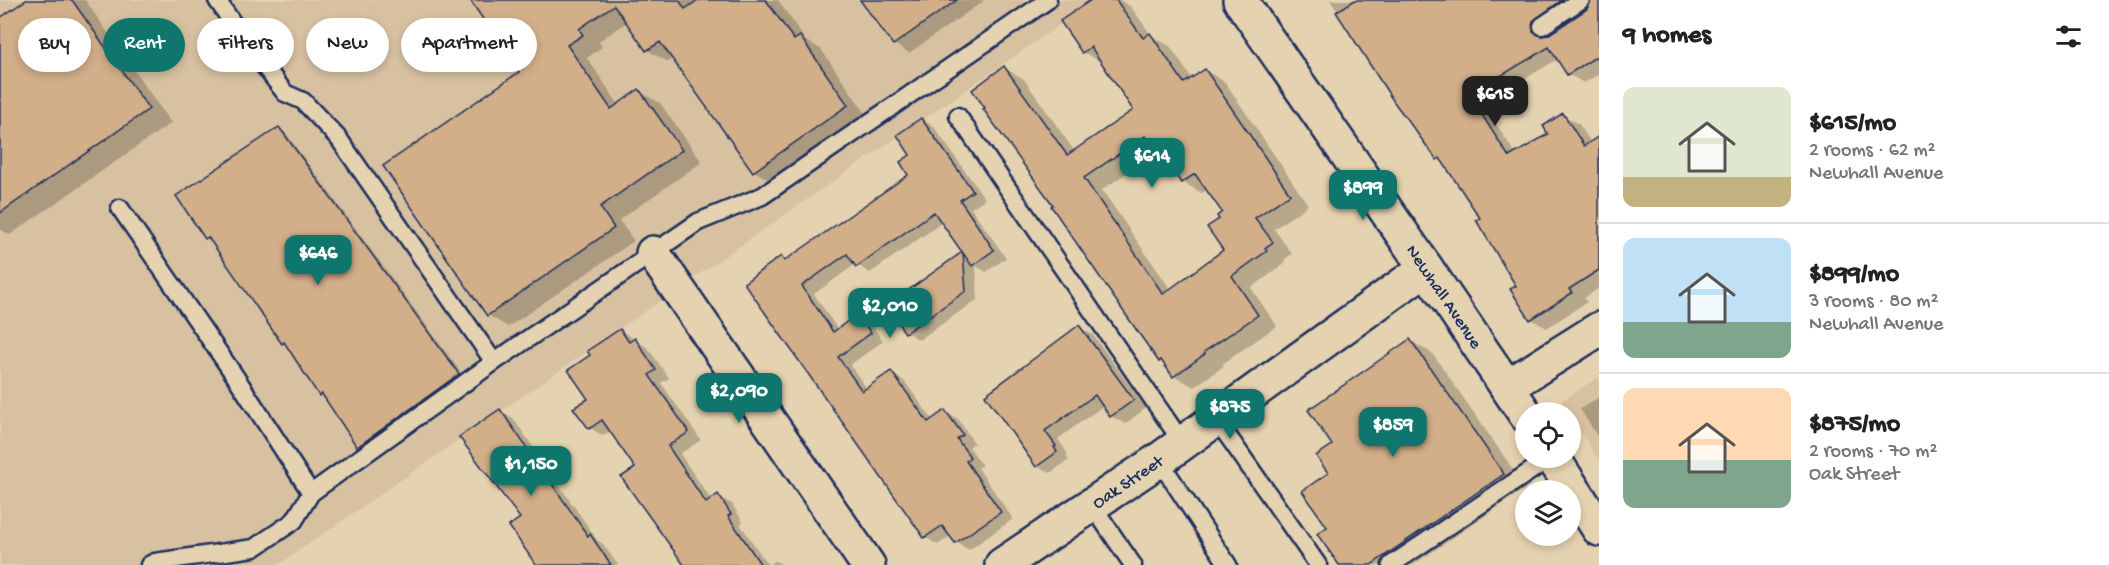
<!DOCTYPE html>
<meta charset="utf-8">
<style>
body{margin:0;font-family:"Gochi Hand",sans-serif;background:#f2f2f2;color:#222;height:100vh;display:flex;flex-direction:column;font-size:22px;white-space:nowrap}
*{box-sizing:border-box;margin:0}
p{font-size:20px;color:#767676}
.icon{flex:none;width:33px;height:33px;fill:none;stroke:currentColor;stroke-width:2;stroke-linecap:round;stroke-linejoin:round}
.map{position:relative;flex:1;overflow:hidden}
.drawer{display:flex;flex-direction:column;background:#fff;width:510px}
.drawer>*{flex:none}
.guide{position:absolute;left:18px;top:18px;width:570px;height:54px;display:flex;gap:12px}
.tools{position:absolute;left:1515px;top:402px;display:grid;gap:12px}
.tools a{display:grid;place-items:center;width:66px;height:66px;border-radius:50%;background:#fff;box-shadow:0 3px 9px #0003;font-size:30px}
.price{position:absolute;translate:-50% -51px;padding:0 14px;border-radius:12px;background:#0f766e;color:#fff;font-size:20px;line-height:39px;filter:drop-shadow(0 2px 3px #0008)}
.price::after{content:'';position:absolute;left:50%;top:36px;width:18px;height:14px;margin-left:-9px;background:inherit;clip-path:polygon(0 0,100% 0,50% 100%)}
.price.on{background:#222;color:#fff}
ul{padding:0;list-style:none}
li{display:flex;align-items:center;gap:18px;height:150px;padding:0 24px}
li+li{border-top:2px solid #e0e0e0}
li span{display:grid;place-items:center;flex:none;width:168px;height:120px;border-radius:12px;color:#555}
li>.icon{margin-inline-start:auto}
span .icon{width:72px;height:72px;fill:#fffc;stroke-width:1}
li b{font-size:26px}
h2{display:flex;justify-content:space-between;align-items:center;height:72px;padding:0 24px;font-size:26px}
.pill{padding:0 21px;border-radius:27px;background:#fff;box-shadow:0 3px 9px #0003;font-size:21px;line-height:54px}
.pill.on{background:#0f766e;color:#fff}
main{display:flex;flex:1;min-height:0}
.map>svg:first-child{display:block}
</style>
<main>
<div class="map">
<svg width="1599" height="565" viewBox="0 0 1599 565">
<rect width="100%" height="100%" fill="#e5d2b0"/>
<filter id="ink" filterUnits="userSpaceOnUse"><feTurbulence type="fractalNoise" baseFrequency=".0167" numOctaves="2"/><feDisplacementMap in="SourceGraphic" scale="12" xChannelSelector="R" yChannelSelector="G"/><feConvolveMatrix kernelMatrix="1 2 1 2 8 2 1 2 1" color-interpolation-filters="sRGB"/></filter>
<g filter="url(#ink)">
<g fill="#d7c1a1">
<path d="M0 0H1096L278 565H0Z"/>
<path d="M1599 377V461L1571 416 1570 412H1568L1561 401Z"/>
</g>
<g fill="#0003" fill-rule="evenodd">
<path d="M29 0H85L171 123 10 235 0 229V20Z"/>
<path d="M471 0H778L806 41 821 49 868 117 774 183 754 171 674 58 668 62 647 50 627 22 599 41 602 47 587 58 619 105 639 91 660 103 702 162 619 220 634 241 508 327 488 315 521 72Z"/>
<path d="M863 0H985L909 53 894 44Z"/>
<path d="M1093 0H1120L1131 7 1152 36 1170 46 1192 79 1205 70 1225 82 1308 205 1274 229 1292 254 1284 260 1286 263 1251 288 1277 326 1222 364 1224 366 1194 387 1174 376 1166 364 1160 360 1004 68 1024 79 1075 152 1135 110 1102 63 1083 52ZM1157 152 1166 157 1182 182 1202 193 1208 189 1224 213 1221 219 1225 251 1171 290 1102 190Z"/>
<path d="M1330 0H1591L1552 26 1545 38 1588 10 1593 0H1599V74L1584 83 1568 74 1558 59 1501 93 1507 102 1490 114 1516 155 1550 134 1563 115 1579 124 1591 143 1599 138V288L1584 298 1587 302 1547 328 1531 319 1518 286 1482 219 1446 164 1438 159 1395 101Z"/>
<path d="M922 119 934 127 985 199 971 208 1006 258 986 272 976 266 978 299 919 340 906 332 888 306 965 253 943 222 870 273 856 264 814 294 838 330 857 316 870 323 883 341 850 365 867 389 891 373 904 381 933 420 945 412 958 419 974 443 969 447 982 465 978 468 1013 519 969 550 956 542 951 536 938 545 925 537 746 283 781 258 786 261 910 175 912 155Z"/>
<path d="M279 129 285 132 465 378 365 450 358 446 327 398 320 395 288 346 283 343 212 241 206 238Z"/>
<path d="M1079 327 1093 335 1146 408 1125 424 1111 416 1104 405 1058 439 1068 454 1066 455 1069 460 1050 473 1037 466 987 395Z"/>
<path d="M620 330 648 348 669 378 661 383 701 440 680 454 712 501 718 496 732 504 743 522 740 524 768 565H686L637 468 611 430 603 436 590 428 592 356Z"/>
<path d="M1411 341 1433 354 1526 488 1413 565H1341L1329 528 1330 474 1334 446Z"/>
<path d="M1599 397V439L1580 409Z"/>
<path d="M500 411 513 418 598 541 603 544 618 565H538L522 519Z"/>
<path d="M775 561 783 565H769Z"/>
</g>
<g fill="#d2ae89" stroke="#1b2f5e" stroke-width="1.5" fill-rule="evenodd">
<path d="M26 0H72L149 109 0 213V18Z"/>
<path d="M470 0H679L685 9 698 0H766L794 40 800 36 848 105 753 172 660 42 646 51 614 5 579 29 583 35 567 45 611 109 639 89 682 150 600 207 614 228 487 316 383 166 519 72Z"/>
<path d="M860 0H957L893 45Z"/>
<path d="M1091 0H1116L1143 38 1150 33 1184 83 1205 69 1290 194 1255 218 1273 242 1265 248 1267 251 1232 276 1258 315 1204 352 1205 354 1173 377 1161 360 1159 362 1119 305 1051 206 1053 205 983 109 985 108 972 90 1004 66 1067 155 1133 110 1091 47 1082 53 1060 21ZM1145 136 1157 154 1160 152 1181 183 1195 174 1222 212 1217 216 1219 219 1207 227 1223 250 1163 294 1084 178Z"/>
<path d="M1355 0H1562L1533 21V31L1542 36 1548 35 1587 9 1591 0H1599V55L1567 75 1549 47 1487 84 1492 93 1475 104 1509 157 1548 134 1543 126 1563 113 1584 146 1599 136V270L1569 289 1572 293 1530 320 1510 289 1516 286 1476 220 1480 218 1440 158 1437 160 1394 102 1336 12Z"/>
<path d="M921 118 973 191 960 200 994 250 972 266 963 253 966 291 905 333 886 306 962 252 934 212 856 267 847 254 802 286 833 332 857 314 871 333 838 357 862 391 891 371 928 422 945 410 963 435 957 439 970 457 966 461 1001 512 955 543 942 526 924 538 744 283 781 256 784 261 908 175 900 162 910 155 897 135Z"/>
<path d="M279 127 459 374 357 447 322 394 319 396 284 342 282 344 208 237 205 239 176 196Z"/>
<path d="M1079 325 1134 400 1110 417 1095 395 1045 431 1056 446 1054 447 1057 452 1036 467 985 395Z"/>
<path d="M620 329 629 342 635 338 656 370 649 375 689 432 668 446 706 503 718 494 731 514 728 516 761 565H684L621 477 635 468 602 420 589 429 573 408 588 399 568 370 590 355 587 351Z"/>
<path d="M1410 339 1504 474 1371 565H1339L1317 534 1327 527 1302 491 1328 473 1316 456 1332 445 1308 410Z"/>
<path d="M500 409 588 536 590 534 611 565H536L509 526 520 518 459 437Z"/>
</g>
<g fill="none" stroke-linecap="round" stroke-linejoin="round">
<defs>
<g id="service">
<path d="M217 0 247 44 285 93 303 101 339 139 494 362"/>
<path d="M1542 26 1581 0"/>
<path d="M958 116 1182 442"/>
<path d="M120 208 237 379 311 493"/>
<path d="M1216 419 1318 565"/>
<path d="M1159 460 1228 565"/>
<path d="M1092 505 1133 565"/>
<path d="M149 565 155 562 254 548 294 521 311 493 494 362 698 222 762 196 1048 0"/>
<path d="M1391 565 1550 458"/>
</g>
<g id="minor">
<path d="M1240 0 1426 268 1526 415"/>
<path d="M653 253 868 565"/>
<path d="M1507 387 1599 329"/>
<path d="M1553 458 1599 529"/>
<path d="M1002 565 1159 460 1426 268"/>
</g>
</defs>
<use href="#service" stroke="#1b2f5e" stroke-width="21"/>
<use href="#minor" stroke="#1b2f5e" stroke-width="38"/>
<use href="#service" stroke="#e5d2b0" stroke-width="16"/>
<use href="#minor" stroke="#e5d2b0" stroke-width="33"/>
</g>
</g>
<g text-anchor="middle" stroke-width="4.5" stroke-linejoin="round" paint-order="stroke">
<g font-size="18" fill="#1b2f5e" stroke="#e5d2b0">
<text transform="translate(1445 296) rotate(56)" y="6">Newhall Avenue</text>
<text transform="translate(1127 481) rotate(-34)" y="6">Oak Street</text>
</g>
</g>
</svg>
<div class="tools">
<a><svg class="icon" aria-label="locate" viewBox="0 0 24 24"><circle cx="12" cy="12" r="6"/><path d="M12 2v4M12 18v4M2 12h4M18 12h4"/></svg></a>
<a><svg class="icon" aria-label="layers" viewBox="0 0 24 24"><path d="M12 4l9 5-9 5-9-5zM3 14l9 5 9-5"/></svg></a>
</div>
<b class="price on" style="left:1495px;top:127px">$615</b>
<b class="price" style="left:1152px;top:189px">$614</b>
<b class="price" style="left:1363px;top:221px">$899</b>
<b class="price" style="left:318px;top:286px">$646</b>
<b class="price" style="left:890px;top:339px">$2,010</b>
<b class="price" style="left:739px;top:424px">$2,090</b>
<b class="price" style="left:1230px;top:440px">$875</b>
<b class="price" style="left:1393px;top:458px">$859</b>
<b class="price" style="left:531px;top:497px">$1,150</b>
<div class="guide">
<a class="pill">Buy</a>
<a class="pill on">Rent</a>
<a class="pill">Filters</a>
<a class="pill">New</a>
<a class="pill">Apartment</a>
</div>
</div>
<section class="drawer">
<h2>9 homes<svg class="icon" aria-label="filters" viewBox="0 0 24 24"><path d="M4 7h16M4 17h16"/><circle cx="9" cy="7" r="2"/><circle cx="15" cy="17" r="2"/></svg></h2>
<ul>
<li><span style="background:linear-gradient(#dfe7d0 75%,#c2b280 0)"><svg class="icon" aria-label="home" viewBox="0 0 24 24"><path d="M3 11l9-7 9 7M6 9v11h12V9"/></svg></span><div><b>$615/mo</b><p>2 rooms · 62 m²</p><p>Newhall Avenue</p></div></li>
<li><span style="background:linear-gradient(#bfe0f5 70%,#7fa58c 0)"><svg class="icon" aria-label="home" viewBox="0 0 24 24"><path d="M3 11l9-7 9 7M6 9v11h12V9"/></svg></span><div><b>$899/mo</b><p>3 rooms · 80 m²</p><p>Newhall Avenue</p></div></li>
<li><span style="background:linear-gradient(#ffd9b3 60%,#7fa58c 0)"><svg class="icon" aria-label="home" viewBox="0 0 24 24"><path d="M3 11l9-7 9 7M6 9v11h12V9"/></svg></span><div><b>$875/mo</b><p>2 rooms · 70 m²</p><p>Oak Street</p></div></li>
</ul>
</section>
</main>
